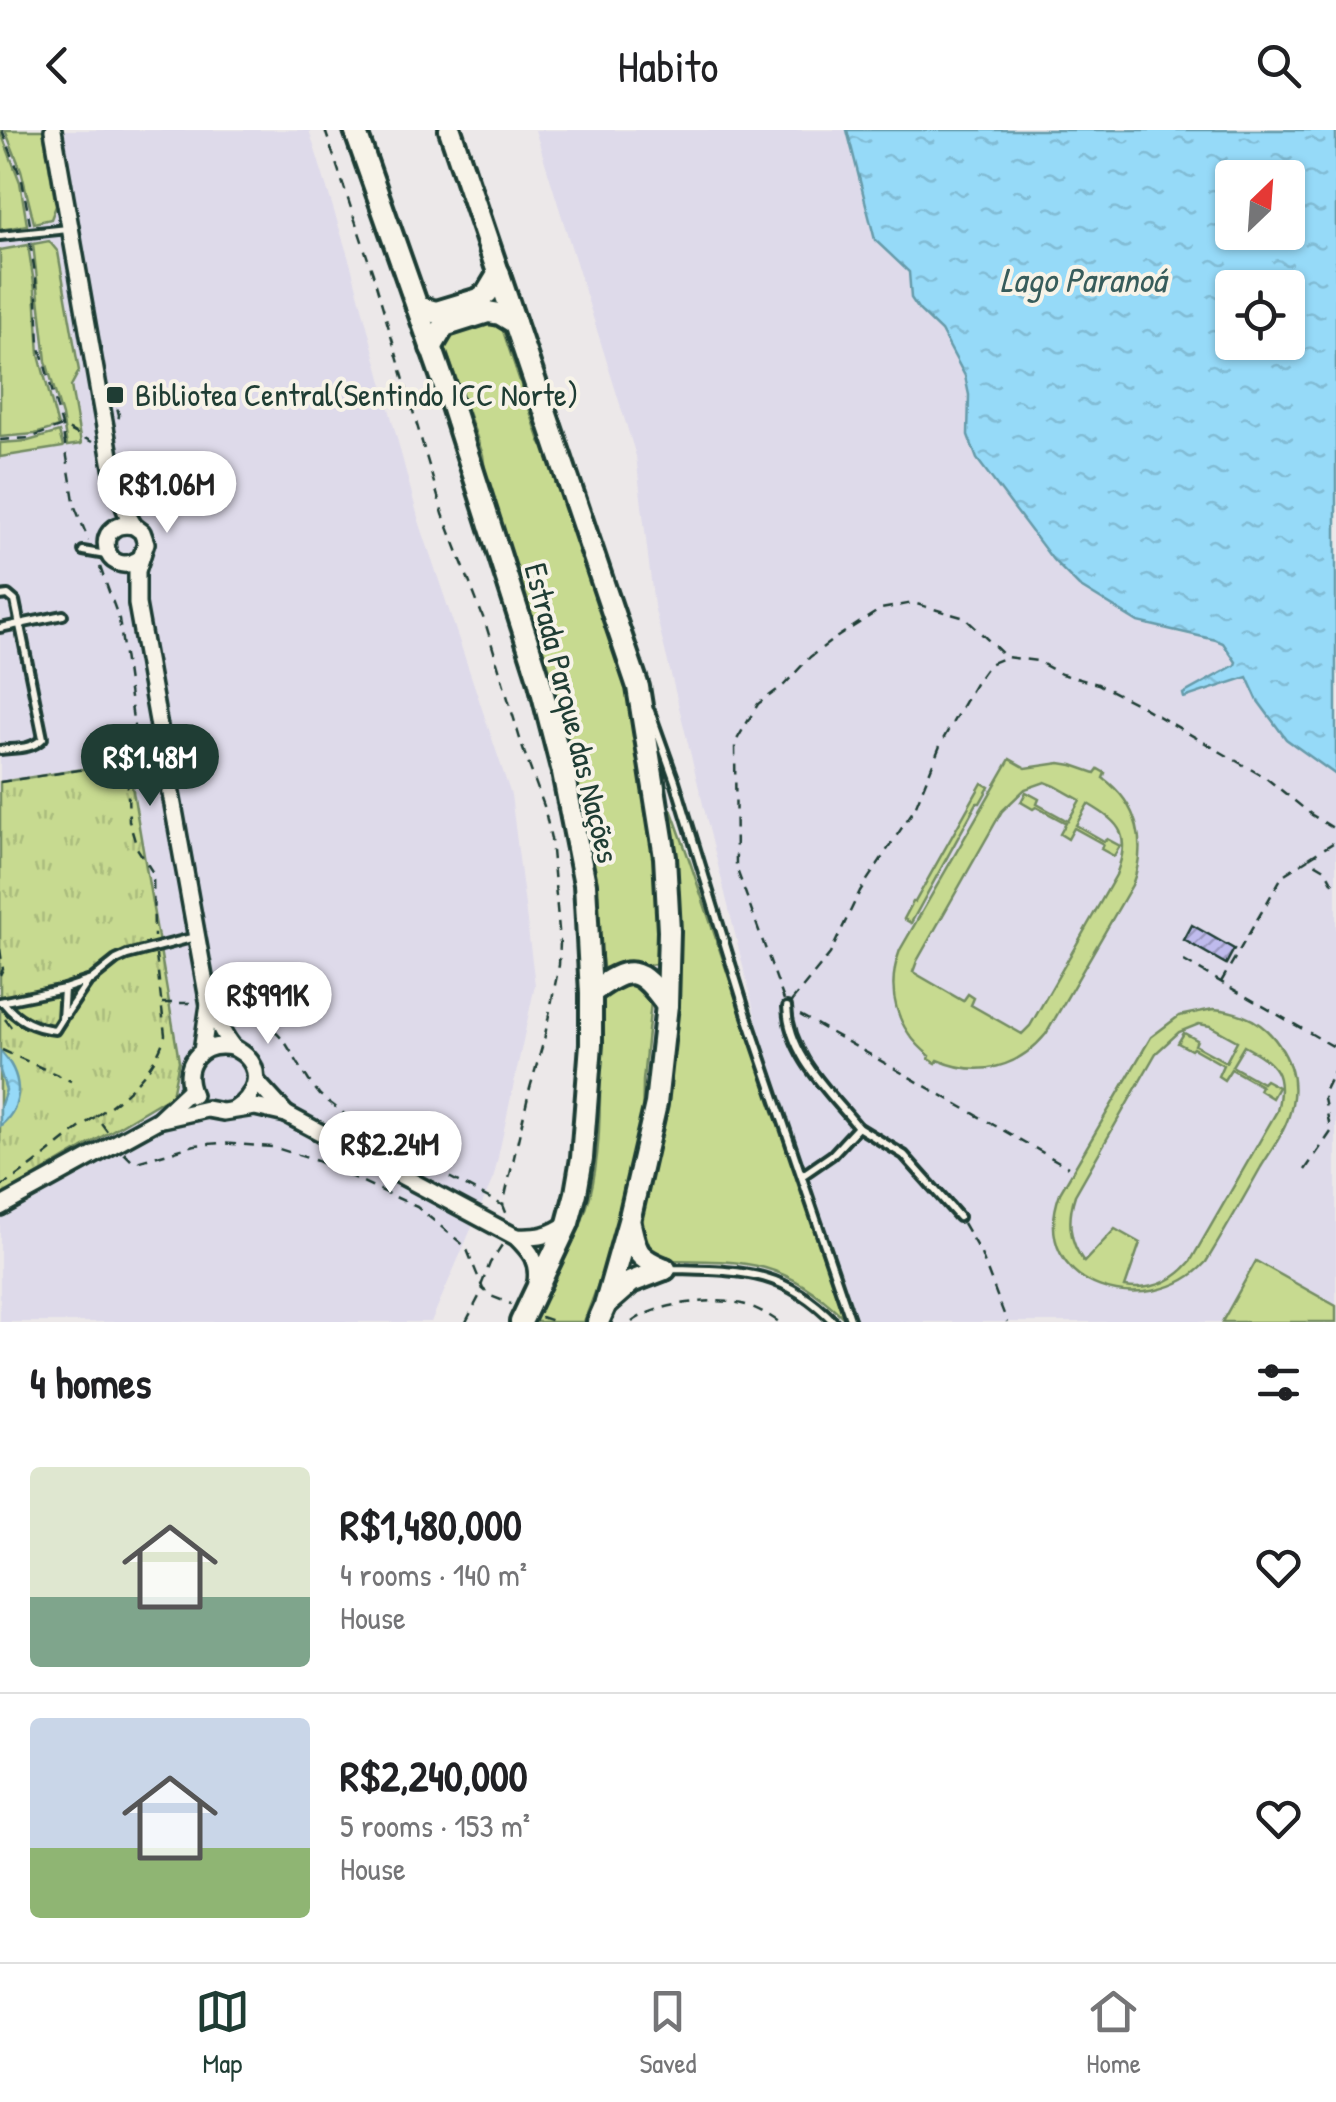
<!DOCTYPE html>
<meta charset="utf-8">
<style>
body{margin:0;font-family:"Patrick Hand",sans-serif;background:#f2f2f2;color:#202124;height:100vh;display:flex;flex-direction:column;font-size:38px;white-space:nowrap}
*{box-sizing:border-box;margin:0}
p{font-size:32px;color:#757577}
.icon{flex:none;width:55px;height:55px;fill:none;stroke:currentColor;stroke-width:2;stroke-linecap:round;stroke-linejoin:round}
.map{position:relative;height:1192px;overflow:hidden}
.panel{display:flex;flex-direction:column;background:#fff;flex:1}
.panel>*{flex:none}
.needle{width:65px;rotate:25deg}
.controls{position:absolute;left:1215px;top:30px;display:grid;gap:20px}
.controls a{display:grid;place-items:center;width:90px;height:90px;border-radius:10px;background:#fff;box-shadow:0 2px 8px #0004;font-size:50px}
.price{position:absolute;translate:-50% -85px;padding:0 22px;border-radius:35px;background:#fff;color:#222;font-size:32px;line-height:65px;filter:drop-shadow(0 2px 5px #0008)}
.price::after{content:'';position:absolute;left:50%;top:60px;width:30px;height:22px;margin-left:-15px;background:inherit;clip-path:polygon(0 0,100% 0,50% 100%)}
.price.current{background:#1f3d34;color:#fff}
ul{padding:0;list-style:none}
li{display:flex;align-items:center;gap:30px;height:250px;padding:0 30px}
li+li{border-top:2px solid #e0e0e0}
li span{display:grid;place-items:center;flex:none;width:280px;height:200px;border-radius:10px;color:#555}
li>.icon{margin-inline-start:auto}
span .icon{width:120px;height:120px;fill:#fffc;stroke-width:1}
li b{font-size:42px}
h2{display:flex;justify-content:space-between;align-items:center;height:120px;padding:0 30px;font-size:42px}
header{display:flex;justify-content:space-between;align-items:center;height:130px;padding:0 30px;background:#fff;font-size:45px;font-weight:600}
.menu{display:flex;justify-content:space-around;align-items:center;height:140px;border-top:2px solid #e0e0e0;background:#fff;font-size:28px;color:#757577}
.menu a{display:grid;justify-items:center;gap:5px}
.menu .current{color:#1f3d34}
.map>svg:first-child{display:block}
</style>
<header><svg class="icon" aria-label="back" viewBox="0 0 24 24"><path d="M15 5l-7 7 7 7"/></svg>Habito<svg class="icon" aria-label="search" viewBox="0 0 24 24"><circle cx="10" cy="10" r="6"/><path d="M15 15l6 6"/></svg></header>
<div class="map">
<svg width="1336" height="1192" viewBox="0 0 1336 1192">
<defs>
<pattern id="park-tufts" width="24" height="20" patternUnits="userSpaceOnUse" patternTransform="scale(2.5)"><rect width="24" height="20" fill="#c7da90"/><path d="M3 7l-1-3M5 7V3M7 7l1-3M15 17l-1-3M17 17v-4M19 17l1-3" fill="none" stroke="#aabc7d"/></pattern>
<pattern id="water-ripples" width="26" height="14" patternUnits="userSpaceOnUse" patternTransform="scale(2.5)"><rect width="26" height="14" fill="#96daf8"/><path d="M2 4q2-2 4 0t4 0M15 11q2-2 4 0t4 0" fill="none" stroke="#81bcd5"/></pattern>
<pattern id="building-hatch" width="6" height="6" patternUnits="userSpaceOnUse" patternTransform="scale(2.5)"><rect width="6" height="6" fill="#bfbbed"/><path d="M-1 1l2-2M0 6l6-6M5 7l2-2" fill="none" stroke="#9b99c1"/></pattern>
</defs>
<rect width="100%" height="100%" fill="#ece8e9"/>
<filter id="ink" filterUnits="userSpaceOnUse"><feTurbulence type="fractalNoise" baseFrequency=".01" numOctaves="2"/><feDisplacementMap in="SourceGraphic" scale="20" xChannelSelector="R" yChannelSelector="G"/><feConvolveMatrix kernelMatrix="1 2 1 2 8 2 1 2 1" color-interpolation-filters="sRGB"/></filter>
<g filter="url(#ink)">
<g fill="#dedaea">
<path d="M0 0H309L351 136 419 391 511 665 535 855 494 1046 431 1192H0Z"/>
<path d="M535 0H847L875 110 909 142 919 180 941 201 965 246 969 265 968 305 1177 503 1216 510 1223 513 1236 532 1235 535 1183 564 1248 547 1258 571 1286 609 1336 645V1192H853L780 986 654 476 636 326Z"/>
</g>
<g fill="#c7da90" stroke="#738c62" stroke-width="2.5" fill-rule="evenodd">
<path d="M0 0 20 52 27 95 0 100Z"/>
<path d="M5 0H43L56 76 51 89 34 93 21 40Z"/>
<path d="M49 111 58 122 79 241 71 256 81 314 67 316 62 286 46 231 33 114Z"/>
<path d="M28 115 35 160 39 225 58 297 35 304 0 307V120Z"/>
<path d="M499 189 540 311 553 331C577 402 604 472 624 544 651 638 660 737 659 834L603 838 584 678 568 613 533 492 487 358 483 325 444 214 448 200Z"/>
<path d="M59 302 63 317 0 327V313L28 311Z"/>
<path d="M1010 629 1026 638 1060 633 1072 635 1095 643 1098 639 1105 643 1103 648C1138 674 1148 714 1132 755L1046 904C1018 938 979 948 938 930L936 933 929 929 930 926C896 899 885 861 900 820ZM1045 652 1055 656 1080 670 1068 691 1037 674 1039 669 1026 662 1021 672 1033 679 1036 677 1066 693 1060 704 1068 709 1074 698 1103 714 1101 719 1114 726 1120 716 1107 709 1104 711 1076 695 1088 674C1122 694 1131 705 1116 745L1030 896 1022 904 971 875 974 868 968 864 963 871 913 842 917 831 1002 681 1025 659Z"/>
<path d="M982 653 989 657 980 673H977L911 793 904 789 913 772H915Z"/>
<path d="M671 679 689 729 844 1188C780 1127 744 1131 660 1130L638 1109 637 1099 665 985 679 841V781Z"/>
<path d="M630 849 649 865 651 871 643 951 642 1000 632 1047 609 1125 584 1192H533C552 1154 579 1107 590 1066 606 1002 596 933 604 868L614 854Z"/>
<path d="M1213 879C1240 881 1264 892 1279 915 1291 932 1296 953 1292 974 1288 997 1273 1018 1261 1037 1243 1069 1225 1101 1206 1132 1152 1192 1025 1160 1060 1063L1151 907 1179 886ZM1199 894 1210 896 1237 911 1226 932 1195 915 1197 910 1184 903 1178 913 1191 920 1193 918 1223 935 1218 946 1224 950 1231 939 1261 956 1259 960 1272 968 1278 957 1265 950 1262 953 1232 936 1244 916C1276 933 1286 943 1277 981L1190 1132C1173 1152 1152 1161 1125 1157L1140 1113 1115 1099 1084 1132C1069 1111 1067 1090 1075 1065L1156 923 1179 902Z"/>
<path d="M1256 1131 1336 1176V1192H1222Z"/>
</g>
<path fill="url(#park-tufts)" stroke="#738c62" stroke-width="2.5" d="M128 632 179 931 172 965 0 1067V652Z"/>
<g fill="url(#water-ripples)" stroke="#669baa" stroke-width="2.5" fill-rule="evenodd">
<path d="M847 0H1336V645L1286 609 1258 571 1247 547 1184 568 1183 564 1235 535 1236 532 1223 513 1216 510 1138 492 1079 456 1053 430 977 329 968 305 969 265 965 246 941 201 919 180 911 168 909 142 875 110ZM1232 48H1288V102H1232ZM1232 158H1288V212H1232Z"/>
<path d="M0 921C22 943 26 975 0 996V977L6 960 0 941Z"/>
</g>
<path fill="url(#building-hatch)" stroke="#1f3d34" stroke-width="2.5" d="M1192 795 1234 819 1226 834 1184 810Z"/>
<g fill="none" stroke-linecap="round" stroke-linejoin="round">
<defs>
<g id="service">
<path d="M0 106 68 99"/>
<path d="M83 421 106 425"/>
<path d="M0 466 8 465 15 471 43 608C32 620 15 618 0 620"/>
<path d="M0 498 63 485"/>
<path d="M650 581 675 651 747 886 851 1192"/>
<path d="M0 872 64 859 91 850 116 830 127 825 195 807"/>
<path d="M3 872C16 889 34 898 55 900L62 889 64 859"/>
<path d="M787 877C789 926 829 961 858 997L832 1025 803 1045"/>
<path d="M66 884 87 853"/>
<path d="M858 997 904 1025 959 1087"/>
<path d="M670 1139C740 1141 782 1138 834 1192"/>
</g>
<g id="tertiary">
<path d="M53 0 115 354 127 384 134 396 142 402 146 413 137 441V474L209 875 202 921"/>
<path d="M134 396C90 387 103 454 141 428"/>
<path d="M209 875C215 886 224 908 233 917 237 920 242 922 246 926 264 944 254 967 235 979"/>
<path d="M256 951 286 984"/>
<path d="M193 965C180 935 200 911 232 917"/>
<path d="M158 990 207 979 223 982 255 977 286 984 516 1107C530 1121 539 1131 536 1152"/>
<path d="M0 1077 158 990 190 960"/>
<path d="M516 1107C537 1108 550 1106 568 1093"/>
</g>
<g id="trunk">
<path d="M355 0 452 276 539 549 563 642 585 754 591 863V914L582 1028 576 1063 568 1093 521 1192"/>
<path d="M450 0 638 557 665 727 669 801 667 875 656 974 629 1091 605 1176 598 1192"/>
<path d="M417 177 436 182 479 169 487 163 499 143"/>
<path d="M431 218 444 196 488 182 500 184 515 193"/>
<path d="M591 863C630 834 639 836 667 875"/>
<path d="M630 1094C636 1122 637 1128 665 1139"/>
<path d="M606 1174 631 1152 665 1139"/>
</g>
</defs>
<use href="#service" stroke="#1f3d34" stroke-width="14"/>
<use href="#tertiary" stroke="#1f3d34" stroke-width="22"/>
<use href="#trunk" stroke="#1f3d34" stroke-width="28"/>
<g stroke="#1f3d34" stroke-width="2.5" stroke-dasharray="10 8" stroke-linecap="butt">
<path d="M2 0 22 50 30 94"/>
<path d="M325 0 373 144 443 384 486 495 523 619 544 676 551 709 560 812 559 835 544 910 530 958 503 1075 507 1085"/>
<path d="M30 112 36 149 39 214 62 296 75 377 89 411"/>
<path d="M113 261 119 285 118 293"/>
<path d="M0 310 30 308 62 296 92 312"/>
<path d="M100 437 119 489 135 604 127 637 129 691 137 718 153 743 154 807"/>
<path d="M0 652 152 629"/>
<path d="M1309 728 1336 711"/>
<path d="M0 819 3 839 0 845"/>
<path d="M1184 831 1336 918"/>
<path d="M1221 852 1283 745 1308 729 1325 739 1336 759"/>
<path d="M784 870 736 737 735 613 758 574 784 555 810 527 834 509 881 479 913 473 965 488 1006 527"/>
<path d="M791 872 830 824 860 761 915 678 942 611 976 552 989 534 1006 527 1037 531 1061 544 1098 554 1141 576 1266 648 1312 685 1336 700"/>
<path d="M162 873H194"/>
<path d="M227 877 249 882 264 890 285 912 309 951 320 965 377 1009 502 1075"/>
<path d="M800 885 1068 1037"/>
<path d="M5 889 14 901"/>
<path d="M2 920 71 951"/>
<path d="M107 1001 96 986C125 967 156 939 165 905L156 825"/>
<path d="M124 1023 132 1031 137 1032 195 1015 221 1013 273 1017 317 1031 417 1077 466 1117 483 1159 491 1166 511 1174"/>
<path d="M1305 1040 1331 1002 1323 964 1336 937"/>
<path d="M0 1057C35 1037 62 1009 95 987"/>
<path d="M963 1093 981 1124 1007 1192"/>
<path d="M481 1156 490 1133 502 1115"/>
<path d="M541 1187 556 1192"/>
<path d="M466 1192 483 1159"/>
<path d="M632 1192C657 1173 713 1167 742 1174 756 1177 767 1184 779 1192"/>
</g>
<use href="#service" stroke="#f7f3e8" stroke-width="6"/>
<use href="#tertiary" stroke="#f7f3e8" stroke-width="15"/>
<use href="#trunk" stroke="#f7f3e8" stroke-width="20"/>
</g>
</g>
<rect fill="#1f3d34" stroke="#f7f3e8" stroke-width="4" x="105" y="255" width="20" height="20" rx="5"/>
<g text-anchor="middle" stroke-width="8" stroke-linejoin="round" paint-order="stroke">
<g font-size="32" fill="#1f3d34" stroke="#f7f3e8" text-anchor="start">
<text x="135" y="276">Bibliotea Central(Sentindo ICC Norte)</text>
</g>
<g font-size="32" fill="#1f3d34" stroke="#f7f3e8">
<text transform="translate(572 583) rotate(76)" y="11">Estrada Parque das Nações</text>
</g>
<g font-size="35" font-style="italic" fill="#375c5b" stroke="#f7f3e8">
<text x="1083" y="162">Lago Paranoá</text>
</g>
</g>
</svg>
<div class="controls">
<a><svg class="needle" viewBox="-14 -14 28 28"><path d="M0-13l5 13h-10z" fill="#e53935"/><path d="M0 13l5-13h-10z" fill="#757577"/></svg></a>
<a><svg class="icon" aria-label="locate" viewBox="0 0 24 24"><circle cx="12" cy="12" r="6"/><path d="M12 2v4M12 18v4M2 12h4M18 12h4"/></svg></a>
</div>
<b class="price" style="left:167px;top:406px">R$1.06M</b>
<b class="price current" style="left:150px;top:679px">R$1.48M</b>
<b class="price" style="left:268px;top:917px">R$991K</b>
<b class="price" style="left:390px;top:1066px">R$2.24M</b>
</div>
<section class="panel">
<h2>4 homes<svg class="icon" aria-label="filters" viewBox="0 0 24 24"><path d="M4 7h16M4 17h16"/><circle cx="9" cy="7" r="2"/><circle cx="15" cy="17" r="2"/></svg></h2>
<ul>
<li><span style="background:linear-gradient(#dfe7d0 65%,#7fa58c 0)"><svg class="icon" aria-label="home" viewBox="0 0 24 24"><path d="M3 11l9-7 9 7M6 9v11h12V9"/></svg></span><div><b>R$1,480,000</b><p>4 rooms · 140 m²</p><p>House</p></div><svg class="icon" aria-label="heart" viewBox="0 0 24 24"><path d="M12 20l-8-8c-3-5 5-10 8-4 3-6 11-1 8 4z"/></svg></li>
<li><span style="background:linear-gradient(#c9d6e8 65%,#8fb573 0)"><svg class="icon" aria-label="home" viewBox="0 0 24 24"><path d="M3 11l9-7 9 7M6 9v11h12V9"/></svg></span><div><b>R$2,240,000</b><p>5 rooms · 153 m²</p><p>House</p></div><svg class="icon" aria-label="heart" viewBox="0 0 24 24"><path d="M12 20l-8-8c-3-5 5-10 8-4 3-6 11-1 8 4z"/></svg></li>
</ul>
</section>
<nav class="menu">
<a class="current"><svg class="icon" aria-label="map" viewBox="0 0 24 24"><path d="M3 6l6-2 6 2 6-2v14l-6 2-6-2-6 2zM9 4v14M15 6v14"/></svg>Map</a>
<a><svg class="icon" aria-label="saved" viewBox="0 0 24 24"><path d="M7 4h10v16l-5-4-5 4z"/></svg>Saved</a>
<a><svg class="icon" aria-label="home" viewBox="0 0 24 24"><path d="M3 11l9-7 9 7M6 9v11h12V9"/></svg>Home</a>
</nav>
